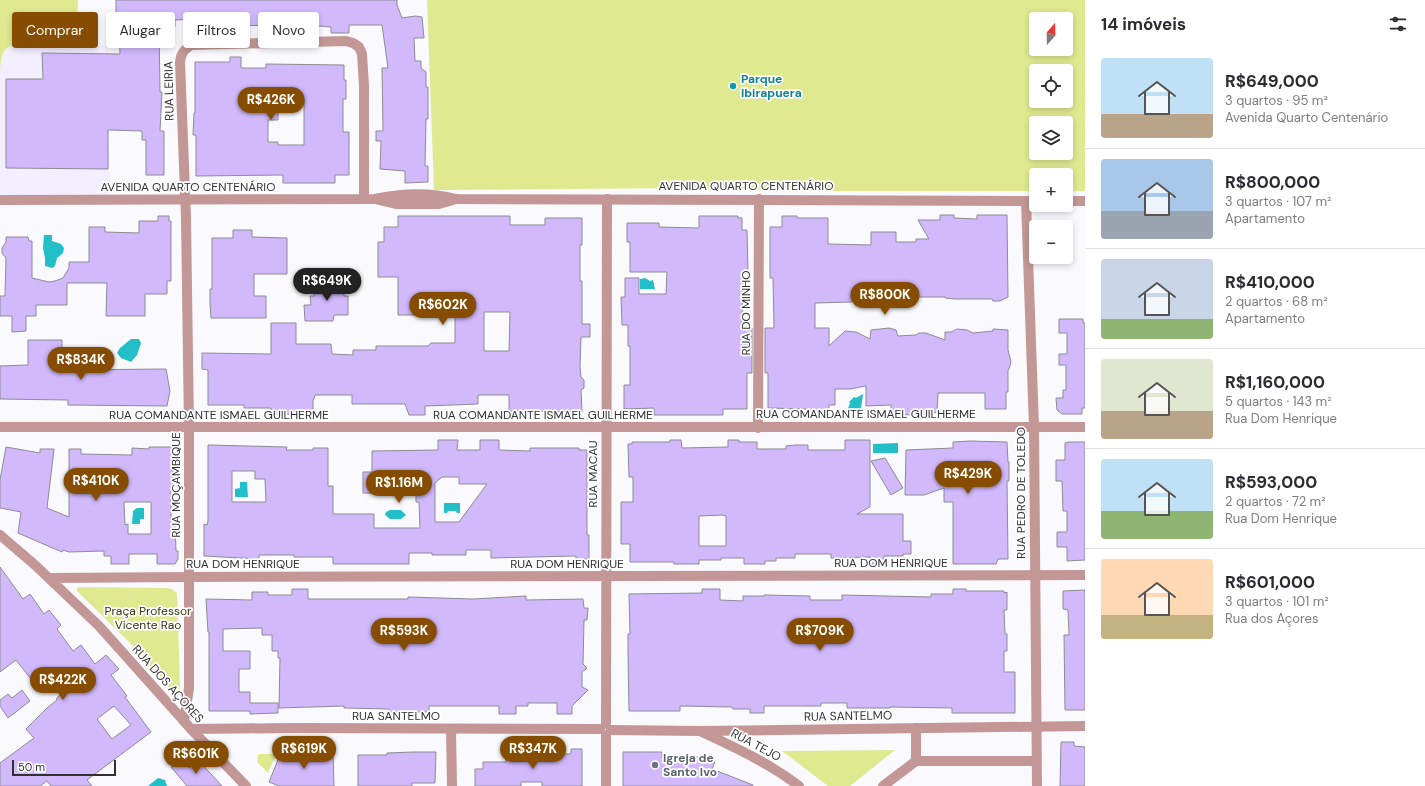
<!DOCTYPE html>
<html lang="pt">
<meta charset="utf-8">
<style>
body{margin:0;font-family:"DM Sans",sans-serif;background:#f2f2f3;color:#2b2b33;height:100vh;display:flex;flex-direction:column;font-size:15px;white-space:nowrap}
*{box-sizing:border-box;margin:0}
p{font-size:13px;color:#7c7c81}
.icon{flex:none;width:22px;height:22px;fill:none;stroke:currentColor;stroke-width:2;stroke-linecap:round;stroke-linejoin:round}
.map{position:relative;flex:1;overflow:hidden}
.side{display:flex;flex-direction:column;background:#fff;width:340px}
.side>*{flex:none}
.guide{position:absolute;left:12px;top:12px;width:380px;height:36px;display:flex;gap:8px}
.needle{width:26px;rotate:20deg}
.buttons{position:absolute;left:1029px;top:12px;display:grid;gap:8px}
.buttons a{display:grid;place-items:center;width:44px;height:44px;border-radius:4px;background:#fff;box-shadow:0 2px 6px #0003;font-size:20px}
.scale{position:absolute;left:12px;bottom:10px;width:104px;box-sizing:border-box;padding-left:4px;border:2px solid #313033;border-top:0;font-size:11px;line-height:14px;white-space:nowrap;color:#313033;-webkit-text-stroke:3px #fff;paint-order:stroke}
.price{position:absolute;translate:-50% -34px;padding:0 9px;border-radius:14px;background:#864d00;color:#fff;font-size:13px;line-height:26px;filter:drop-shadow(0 1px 2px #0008)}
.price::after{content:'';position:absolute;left:50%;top:24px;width:12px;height:9px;margin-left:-6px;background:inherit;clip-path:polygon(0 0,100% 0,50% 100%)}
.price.selected{background:#222;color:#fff}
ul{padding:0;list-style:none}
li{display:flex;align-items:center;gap:12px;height:100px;padding:0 16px}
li+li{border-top:1px solid #e1e1e2}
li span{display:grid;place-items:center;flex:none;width:112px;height:80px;border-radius:4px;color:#555}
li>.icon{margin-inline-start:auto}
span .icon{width:48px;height:48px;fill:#fffc;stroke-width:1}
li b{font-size:17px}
h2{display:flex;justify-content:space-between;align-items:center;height:48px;padding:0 16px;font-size:17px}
.tag{padding:0 14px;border-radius:4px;background:#fff;box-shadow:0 2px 6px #0003;font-size:14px;line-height:36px}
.tag.selected{background:#864d00;color:#fff}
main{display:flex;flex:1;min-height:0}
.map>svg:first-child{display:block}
</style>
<main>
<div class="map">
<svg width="1085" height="786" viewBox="0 0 1085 786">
<rect width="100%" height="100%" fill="#faf9fe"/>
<path fill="#f4efff" d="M15 44 108 46 110 195H0V62L5 50Z"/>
<g fill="#dfe98f" fill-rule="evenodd">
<path d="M0 0H78L76 35C74 38 72 42 68 44 55 51 16 37 5 50 0 57 0 69 0 77Z"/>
<path d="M427 0H1085V191H1066V175H1036V191H826L683 188 434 190ZM1036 19H1066V49H1036ZM1036 71H1066V101H1036ZM1036 123H1066V153H1036Z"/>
<path d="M80 587 166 588 172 589 177 593 180 686 177 693H174L128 641 78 592 77 591V588Z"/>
<path d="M895 750 850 786H828L782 751Z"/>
<path d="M258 754H276L268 773 257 762Z"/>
</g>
<g fill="#23bfc8">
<path d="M44 235H52V241L61 244 64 248 63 253 57 258 55 266 52 268 45 266V258L43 248Z"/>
<path d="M645 278 650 281 653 280 655 289H640V279Z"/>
<path d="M131 339H139L141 343 137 355 131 362 121 358 117 353 120 348Z"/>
<path d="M863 394 861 409 847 411 850 403 849 402 854 397 856 398Z"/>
<path d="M898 443V453H873V444Z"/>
<path d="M240 482H247L248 497H235V489L240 488Z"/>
<path d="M444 503H460V513H457L456 511H448L447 513H444Z"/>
<path d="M144 508V519H140V524H132L133 511 137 508Z"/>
<path d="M390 510H401L406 515 401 519H390L385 515 386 512Z"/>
<path d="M158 778 165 780 167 786H148Z"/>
</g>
<g fill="#d1b9fc" stroke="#8d8b93" fill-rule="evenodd">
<path d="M116 0H397V5L402 18 415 16 422 17 424 38H414L415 61H421V68L426 72V87H428V119H426L425 166H428V182L405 183V171L380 169 381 141H376V131H383L382 68H388L382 25H349V33H331V27L305 25 198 26V19L175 20V27H159L160 92H162L160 131H164V175H146V140H142V131L108 130V169L6 168V79H43L42 53 120 54 119 28H116Z"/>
<path d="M230 57H241V68H266V64L344 65V80H346V99H343V132H349V175H335V183H283V175L196 176V135H193L194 113H195V62H230ZM278 100H304V145H278V142H268V120H278Z"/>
<path d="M940 215H954V218L977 219V215H1007L1008 297 1000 301H993L992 299H955L945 298V297H918V295H864L851 302 815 303V328H829V346L845 331 856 332 870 339 871 330 889 328 896 330 898 336 916 335 919 333H926L945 340V332H951L957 329 967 330 973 333 993 331V329L1008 330V350L1011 362 1009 369 1008 370V392H1006V409H985V393H938L937 412 931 414 903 415V413H891V405L866 406V386L850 389H835V405H829V415H807V409L768 408V373H765V328H774L773 278H770V227H782V216H797V218H828V244L871 245V232H896V242H916V239H929L918 220H940Z"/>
<path d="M158 216H169V221H171V281H167V294H145V316H106L107 283H67V305H36V316H26V331L12 332V316H0V296H5L6 258 2 253V248L6 242V237H28L29 241H32V278L49 282 55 281 63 278 69 268V262H89V227H105V232L139 233V221H158Z"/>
<path d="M398 216H510V225H545V218H582V245H580V281H582V324H590V337H581L580 367 581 377 584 380V388L581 390 582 412 509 411V395H478V404L425 406V415H409L405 404H352V395H315L314 399H313V415L271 414V408H244V405H208V370L202 369V353L271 354V323H296V344H331L332 354 353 355V350H376V346H428L431 343H455V315H398V277H378V242H384V227H398ZM484 312H510L509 351H484Z"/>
<path d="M699 216H738V218H742V230H747L748 271H743L742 328H752V373H747V409H723V415H654V408L624 409V385H630V346H628V325H622L621 297H625V278H639V294H666L667 272H630V242H627V223H659V227L699 228Z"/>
<path d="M233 230H252V237L287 238V274H254V296H266V318H211L210 303V289H212V238H233Z"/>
<path d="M314 280 344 281V296H348V315H334L333 321H305L304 305H311L310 296H314Z"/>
<path d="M1059 319H1083V323H1085V408H1082V414H1062L1057 410 1056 398H1063V390H1066V365H1059V354H1067V333H1059Z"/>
<path d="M28 340H62V370L166 369 170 391 167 406 68 405V400L0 399V366L28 365Z"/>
<path d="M438 440H458L457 450H480V440H499V450L530 451V448H579V450H587V535H589V559H576V556L491 558V550H466V555H432V553H409V564H333V557H294V555H259V559L204 556V524L207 525 208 521V445L287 447 286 450H313V448H328V486H333V514H374V528H420L419 502H416V494L363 493V472H372V451L438 450ZM232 471H255V479H265L266 502H232ZM442 477H459V484H487L459 522H435V483Z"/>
<path d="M670 440H681L682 448 728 447V440H739V442H757V449H786V446L796 445H808V450H845V440H870V507L857 514H903V541H911V554H903V556H884V564H870V557L831 558V554H795V558H776V561H765V564H744V558H721V560H699V564H674V562H630V544H621V502H633V477H629L628 444H632V442H670ZM723 515 726 516V546H699V516Z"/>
<path d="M970 441 1007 442 1008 462H1009V481H1007L1008 559H998L996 564H953V502H944V488L924 495H905L906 450 953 448V442Z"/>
<path d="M1069 442H1085V560L1067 561V547H1057V532H1067V511H1063L1062 481H1056V460H1065V443Z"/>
<path d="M6 447 40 453V449H54L47 508 69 517V449H81V454L132 455V448L149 449V447H173V487H171V522H175L176 551H178V559L175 564H157V554H129V564H111V556H104V551L69 552 63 550 62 552 18 533 21 512 0 508V480ZM124 502H151V534H128V524L125 525Z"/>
<path d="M885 458 903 488 891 495 871 461Z"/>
<path d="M0 567 23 599 30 594 44 614 49 610 61 625 57 629 73 651 81 645 95 664 106 655 119 669 111 675 127 696 125 697 151 732 87 780 92 786H51L47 781 40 786H0V763L34 738 26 729 47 708 57 700 56 699 71 684 63 676 48 688 46 685 34 683 16 660 0 672ZM114 706 131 725 112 739 97 719Z"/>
<path d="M292 589H308V599H408V597L473 599 526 596V600L583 599 584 608H588L587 620H584L583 664 587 668 582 672V687L588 690 572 706V714H557V703H528V706H516V714H499V706H429V712H389V709L344 708V706L279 708 280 658H278V651H272V635H262V628L223 629V651H250V669H239V692H250V703H278V713L250 714V711H209V632H208L206 599 252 600V592H268V595H292Z"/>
<path d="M702 589H720V600L743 601V596H764V595L810 596V600H842V595L931 597V594H953V589H966V591H1004V593L1007 592V610H1004L1005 634H1007V651H1004V672H1015V713H952V708L890 707V708H847V703H821V706H764V713H750V709H733L732 707 680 706V711H629L628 651V634H630L629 594 702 593Z"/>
<path d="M1085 590V710H1065L1064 635H1069L1068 610 1063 609V591Z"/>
<path d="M22 690 30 701 8 718 0 706V700L8 694 12 698Z"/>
<path d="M1061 742H1074V746L1085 747V786H1060Z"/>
<path d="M284 749 305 757V752H333L334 786H279L269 782 282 750 283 751Z"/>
<path d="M571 749H582V786H542V782H521V786H475V769H483V762H506V752H523V754H571Z"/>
<path d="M413 752H436L435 783H412V786H358V755H387V753Z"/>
<path d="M623 752H662V758H689L690 755 708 760 715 762 712 769 753 785V786H623Z"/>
<path d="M198 760 222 786H187L171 767 185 764 189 768Z"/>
</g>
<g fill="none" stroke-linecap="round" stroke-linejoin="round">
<g stroke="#c39795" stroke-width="10">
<path d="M0 200 375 199C402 193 429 192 456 199L1036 201"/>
<path d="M379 200 396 204H439L456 199"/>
<path d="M1026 201 1034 427 1037 786"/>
<path d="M1066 201H1085"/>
<path d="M0 427H1085"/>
<path d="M758 428 759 199"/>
<path d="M0 535 35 565 99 626 191 729 246 786"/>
<path d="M49 578 189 577 1085 575"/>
<path d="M184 721 189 688V428L186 218 180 62C181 53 184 50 191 45L346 41 353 43 359 47 362 54 364 86V199"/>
<path d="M606 724 607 199"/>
<path d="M916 728V761"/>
<path d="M191 729 292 728 600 729"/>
<path d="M451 729 452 786"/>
<path d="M611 730 699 731 1085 726"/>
<path d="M702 732C736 748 769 763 799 786"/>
<path d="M606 735V786"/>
<path d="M916 761H1036"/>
<path d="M883 786 916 761"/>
</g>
</g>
<circle fill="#0f9aa8" stroke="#fff" stroke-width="1.5" cx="733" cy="86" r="4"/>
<circle fill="#6b7280" stroke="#fff" stroke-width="1.5" cx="655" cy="765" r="4"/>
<g text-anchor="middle" stroke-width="3.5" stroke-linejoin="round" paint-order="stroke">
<g font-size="12" font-weight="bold" fill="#0d838f" stroke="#fff" text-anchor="start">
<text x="741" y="83">Parque<tspan x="741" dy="14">Ibirapuera</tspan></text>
</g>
<g font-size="12" fill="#313033" stroke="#fff">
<text transform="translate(169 91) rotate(-91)" y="4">RUA LEIRIA</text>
<text x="746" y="190">AVENIDA QUARTO CENTENÁRIO</text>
<text x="188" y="191">AVENIDA QUARTO CENTENÁRIO</text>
<text transform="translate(746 313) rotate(-90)" y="4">RUA DO MINHO</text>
<text x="866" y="418">RUA COMANDANTE ISMAEL GUILHERME</text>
<text x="219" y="419">RUA COMANDANTE ISMAEL GUILHERME</text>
<text x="543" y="419">RUA COMANDANTE ISMAEL GUILHERME</text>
<text transform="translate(593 474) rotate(-90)" y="4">RUA MACAU</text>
<text transform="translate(176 485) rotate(-90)" y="4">RUA MOÇAMBIQUE</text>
<text transform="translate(1021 493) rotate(-90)" y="4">RUA PEDRO DE TOLEDO</text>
<text x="891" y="567">RUA DOM HENRIQUE</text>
<text x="243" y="568">RUA DOM HENRIQUE</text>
<text x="567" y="568">RUA DOM HENRIQUE</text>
<text transform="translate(168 684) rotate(48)" y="4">RUA DOS AÇORES</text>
<text x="396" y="720">RUA SANTELMO</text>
<text transform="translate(848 716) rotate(-1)" y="4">RUA SANTELMO</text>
<text transform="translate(756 745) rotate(28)" y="4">RUA TEJO</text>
</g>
<g font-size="12" fill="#32350c" stroke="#fff">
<text x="148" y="615">Praça Professor<tspan x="148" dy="14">Vicente Rao</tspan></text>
</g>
<g font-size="12" font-weight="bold" fill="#5b616d" stroke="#fff" text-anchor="start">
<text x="663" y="762">Igreja de<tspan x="663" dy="14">Santo Ivo</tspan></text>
</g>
</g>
</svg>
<div class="buttons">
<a><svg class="needle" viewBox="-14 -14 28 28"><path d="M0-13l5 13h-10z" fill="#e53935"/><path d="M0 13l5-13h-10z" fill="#7c7c81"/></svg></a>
<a><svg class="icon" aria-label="locate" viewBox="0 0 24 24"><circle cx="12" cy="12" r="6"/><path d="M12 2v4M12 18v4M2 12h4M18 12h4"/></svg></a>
<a><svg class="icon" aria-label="layers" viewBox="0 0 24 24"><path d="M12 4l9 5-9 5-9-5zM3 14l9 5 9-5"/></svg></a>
<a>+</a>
<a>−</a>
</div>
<div class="scale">50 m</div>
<b class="price" style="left:271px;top:121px">R$426K</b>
<b class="price selected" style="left:327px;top:302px">R$649K</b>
<b class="price" style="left:885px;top:316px">R$800K</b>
<b class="price" style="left:443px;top:326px">R$602K</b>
<b class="price" style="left:81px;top:381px">R$834K</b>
<b class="price" style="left:968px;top:495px">R$429K</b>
<b class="price" style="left:96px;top:502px">R$410K</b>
<b class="price" style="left:399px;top:504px">R$1.16M</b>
<b class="price" style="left:404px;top:652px">R$593K</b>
<b class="price" style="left:820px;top:652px">R$709K</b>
<b class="price" style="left:63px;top:701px">R$422K</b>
<b class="price" style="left:304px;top:770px">R$619K</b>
<b class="price" style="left:533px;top:770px">R$347K</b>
<b class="price" style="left:196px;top:775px">R$601K</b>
<div class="guide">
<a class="tag selected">Comprar</a>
<a class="tag">Alugar</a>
<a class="tag">Filtros</a>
<a class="tag">Novo</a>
</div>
</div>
<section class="side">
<h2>14 imóveis<svg class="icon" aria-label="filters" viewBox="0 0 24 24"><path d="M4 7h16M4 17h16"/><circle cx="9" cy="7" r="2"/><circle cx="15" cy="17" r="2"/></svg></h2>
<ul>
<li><span style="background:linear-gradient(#bfe0f5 70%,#b9a48a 0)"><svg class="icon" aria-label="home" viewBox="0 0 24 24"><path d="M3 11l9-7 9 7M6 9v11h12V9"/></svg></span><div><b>R$649,000</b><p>3 quartos · 95 m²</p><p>Avenida Quarto Centenário</p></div></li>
<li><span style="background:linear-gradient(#a9c7e8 65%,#9aa5b1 0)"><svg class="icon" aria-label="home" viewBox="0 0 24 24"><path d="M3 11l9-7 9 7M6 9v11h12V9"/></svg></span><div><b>R$800,000</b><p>3 quartos · 107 m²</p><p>Apartamento</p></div></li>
<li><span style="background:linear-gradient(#c9d6e8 75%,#8fb573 0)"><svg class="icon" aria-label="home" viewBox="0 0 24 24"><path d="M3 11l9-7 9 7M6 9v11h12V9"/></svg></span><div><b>R$410,000</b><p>2 quartos · 68 m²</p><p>Apartamento</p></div></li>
<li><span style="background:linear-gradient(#dfe7d0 65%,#b9a48a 0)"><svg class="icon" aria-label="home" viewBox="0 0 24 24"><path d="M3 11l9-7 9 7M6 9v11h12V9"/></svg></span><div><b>R$1,160,000</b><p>5 quartos · 143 m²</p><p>Rua Dom Henrique</p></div></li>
<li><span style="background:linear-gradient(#bfe0f5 65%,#8fb573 0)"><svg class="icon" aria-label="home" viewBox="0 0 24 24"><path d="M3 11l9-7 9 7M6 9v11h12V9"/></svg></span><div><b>R$593,000</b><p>2 quartos · 72 m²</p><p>Rua Dom Henrique</p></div></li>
<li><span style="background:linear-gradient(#ffd9b3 70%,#c2b280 0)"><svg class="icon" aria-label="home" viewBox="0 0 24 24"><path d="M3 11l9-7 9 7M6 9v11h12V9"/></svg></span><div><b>R$601,000</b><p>3 quartos · 101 m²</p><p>Rua dos Açores</p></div></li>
</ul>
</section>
</main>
